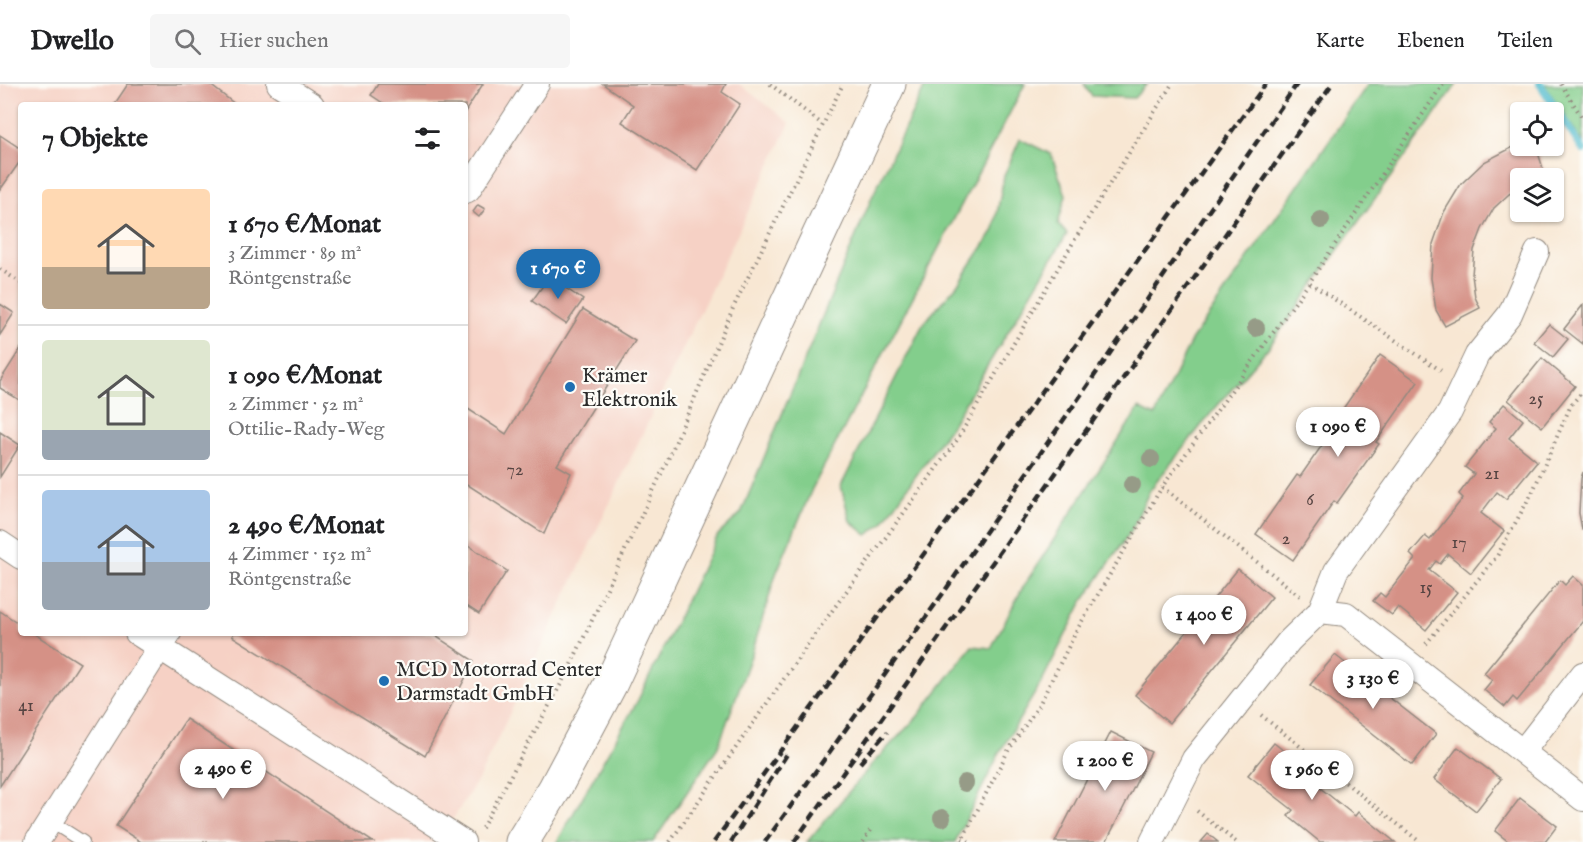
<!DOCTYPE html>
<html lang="de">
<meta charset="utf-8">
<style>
body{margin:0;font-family:"IM FELL English",serif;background:#f6f6f6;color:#202124;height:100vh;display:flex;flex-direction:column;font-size:22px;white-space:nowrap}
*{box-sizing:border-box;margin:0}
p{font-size:20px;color:#757577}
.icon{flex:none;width:33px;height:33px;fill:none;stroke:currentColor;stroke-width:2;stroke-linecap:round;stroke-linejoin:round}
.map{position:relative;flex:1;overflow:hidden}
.drawer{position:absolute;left:18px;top:18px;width:450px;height:534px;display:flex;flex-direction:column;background:#fff;border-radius:6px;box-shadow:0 2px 4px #0004}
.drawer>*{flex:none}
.tools{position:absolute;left:1510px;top:18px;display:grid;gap:12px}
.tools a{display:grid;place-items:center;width:54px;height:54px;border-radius:6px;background:#fff;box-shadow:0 2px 4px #0004;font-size:30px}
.price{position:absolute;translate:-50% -51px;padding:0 14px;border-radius:21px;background:#fff;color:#222;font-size:20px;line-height:39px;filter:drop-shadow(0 2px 3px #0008)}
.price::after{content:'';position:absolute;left:50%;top:36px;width:18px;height:14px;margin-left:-9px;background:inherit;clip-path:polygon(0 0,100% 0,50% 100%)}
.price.selected{background:#1f6fb2;color:#fff}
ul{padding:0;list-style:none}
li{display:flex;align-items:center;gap:18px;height:150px;padding:0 24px}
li+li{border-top:2px solid #e0e0e0}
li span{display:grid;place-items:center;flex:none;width:168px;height:120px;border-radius:6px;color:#555}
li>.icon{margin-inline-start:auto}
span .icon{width:72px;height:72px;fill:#fffc;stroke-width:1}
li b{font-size:26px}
h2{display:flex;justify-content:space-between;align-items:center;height:72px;padding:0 24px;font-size:26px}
header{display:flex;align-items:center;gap:36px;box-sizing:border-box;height:84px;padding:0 30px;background:#fff;border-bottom:2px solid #e0e0e0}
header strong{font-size:28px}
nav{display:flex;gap:33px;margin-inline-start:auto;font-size:21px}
.search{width:420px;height:54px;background:#f6f6f6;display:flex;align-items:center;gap:15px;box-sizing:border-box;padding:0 21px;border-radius:6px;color:#757577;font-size:22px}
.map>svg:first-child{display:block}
</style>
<header>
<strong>Dwello</strong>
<div class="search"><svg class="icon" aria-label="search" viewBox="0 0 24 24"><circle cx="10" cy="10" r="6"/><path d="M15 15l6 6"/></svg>Hier suchen</div>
<nav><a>Karte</a><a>Ebenen</a><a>Teilen</a></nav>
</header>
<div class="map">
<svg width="1583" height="758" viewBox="0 0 1583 758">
<rect width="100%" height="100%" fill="#fdfcf7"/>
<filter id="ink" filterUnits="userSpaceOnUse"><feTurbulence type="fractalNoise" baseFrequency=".0167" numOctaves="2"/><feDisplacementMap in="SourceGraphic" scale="12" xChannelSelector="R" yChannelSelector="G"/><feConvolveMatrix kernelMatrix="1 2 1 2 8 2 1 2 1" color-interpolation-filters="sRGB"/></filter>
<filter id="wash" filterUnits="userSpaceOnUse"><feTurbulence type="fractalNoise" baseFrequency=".008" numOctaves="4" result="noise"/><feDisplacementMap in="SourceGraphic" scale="24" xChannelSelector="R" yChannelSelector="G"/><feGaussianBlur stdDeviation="1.35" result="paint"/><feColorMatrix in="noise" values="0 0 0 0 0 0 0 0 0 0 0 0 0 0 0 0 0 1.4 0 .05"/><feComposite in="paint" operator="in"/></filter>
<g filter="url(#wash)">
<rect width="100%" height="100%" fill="#f8e7d3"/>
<path fill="#f6d1c5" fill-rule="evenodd" d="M0 0H739L790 39 479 694 438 758H0ZM21 21H465V549H21Z"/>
<g fill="#83ce8c" stroke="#577c5c" stroke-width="1.5">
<path d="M926 0H1025L812 405 776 490 752 569 718 663 653 758H557L638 616 718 451 741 429 872 113Z"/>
<path d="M1084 0H1147L1134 14 1092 12Z"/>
<path d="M1368 0H1457L1268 264 1212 328 1150 406 1131 447 1082 519 1041 599 1001 666 955 758H807L873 679 918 632 972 562 991 564 1023 503 1139 324 1155 332 1191 257Z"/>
<path d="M1544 0H1583V59Z"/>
<path d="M1020 55 1051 70 1066 111 1058 140 1067 150 953 339 882 440 867 451 850 437 841 402 923 240 957 201 994 146 1004 92Z"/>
</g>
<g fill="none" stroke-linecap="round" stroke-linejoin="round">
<path stroke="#51bbce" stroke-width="8" d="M1540 0 1583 66"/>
</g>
<g id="blocks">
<g fill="#d59186">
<path d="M128 0H209L236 21H114Z"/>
<path d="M378 0H483L465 28V21H386L371 11Z"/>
<path d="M603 0H726L722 8 740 20 697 86 622 38 633 21Z"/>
<path d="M0 51 21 65V76L0 106Z"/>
<path d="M1521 59V62H1536L1546 94H1521V103L1509 110 1494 124 1482 145 1474 166 1472 191 1475 213 1480 224 1445 242 1436 226 1431 194 1433 160 1444 128 1461 100 1484 78Z"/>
<path d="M478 121 485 125 479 133 473 128Z"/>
<path d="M549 193 583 216 566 240 532 217Z"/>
<path d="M0 220 14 229 0 251Z"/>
<path d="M1583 221V260L1564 245Z"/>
<path d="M583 225 635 257 557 381 571 389 544 450 465 399V323L506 350Z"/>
<path d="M1549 240 1568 255 1553 273 1534 258Z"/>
<path d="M21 264V317L0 304V297Z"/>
<path d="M1380 271 1418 298 1376 358 1379 360 1337 419 1334 417 1293 476 1256 450 1297 391 1300 393 1341 334 1338 332Z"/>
<path d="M1542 274 1575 302 1542 343 1508 316Z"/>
<path d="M1504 320 1523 336 1509 354 1537 377 1506 415 1497 408 1481 429 1504 447 1471 489 1448 470 1440 480 1436 477 1429 486 1457 508 1426 546 1398 523 1392 531 1373 517 1380 509 1385 513 1415 475 1410 470 1425 452 1430 456 1463 414 1459 410 1474 390 1465 383 1496 344 1489 338Z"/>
<path d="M0 348 20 361 0 393Z"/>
<path d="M1583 388V446H1582L1579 429 1581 394Z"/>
<path d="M465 459 507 487 479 530 465 521Z"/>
<path d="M1238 485 1272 513 1169 639 1135 611Z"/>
<path d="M1573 492 1583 501V537L1517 617 1513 613 1505 623 1484 606 1492 596 1484 589 1560 496 1565 501Z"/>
<path d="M0 527 21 541V549H33L80 579 0 702Z"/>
<path d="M234 549H431L474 577 425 672 232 552Z"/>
<path d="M1335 571 1436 650 1412 681 1310 601Z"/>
<path d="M186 635 236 668 373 758H141L116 742Z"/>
<path d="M1111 648 1151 668 1130 711 1106 758H1055Z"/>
<path d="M1274 659 1318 694 1314 699 1355 732 1358 728 1395 758H1320L1288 732 1293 726 1248 691Z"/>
<path d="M1458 663 1501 695 1476 727 1434 695Z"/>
<path d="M1520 714 1557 742 1545 758H1509L1495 747Z"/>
<path d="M1208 750 1218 758H1201Z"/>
</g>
</g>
</g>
<g filter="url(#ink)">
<use href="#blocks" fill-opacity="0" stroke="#92897f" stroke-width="1.5"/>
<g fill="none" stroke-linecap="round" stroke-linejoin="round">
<defs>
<path id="lane" d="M50 737 83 758"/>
<g id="street">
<path d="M279 0 312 21"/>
<path d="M465 107 468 106 537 0"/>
<path d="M0 459 21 473"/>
<path d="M1320 527 1346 530 1583 715"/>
<path d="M137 549 463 758"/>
<path d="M1523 667 1583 590"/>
<path d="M37 758 169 549"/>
<path d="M1152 758 1194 675 1289 557 1320 527 1336 487 1450 328 1477 271 1510 230 1537 168"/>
</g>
<path id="primary" d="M522 758 554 706 611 599 889 0"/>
</defs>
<use href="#lane" stroke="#92897f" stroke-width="14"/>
<use href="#street" stroke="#92897f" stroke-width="26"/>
<use href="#primary" stroke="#92897f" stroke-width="35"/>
<g stroke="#92897f" stroke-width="4" stroke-dasharray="1.5 4.5" stroke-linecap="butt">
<path d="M770 0 822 40"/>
<path d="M1561 0 1583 35"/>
<path d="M0 185 21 199"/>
<path d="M1310 199 1443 288"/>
<path d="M1300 512 1162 403 1309 199 1443 0"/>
<path d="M1426 560 1497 472 1533 407 1571 321 1583 307"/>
<path d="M1261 631 1420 758"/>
<path d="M1197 727 1236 758"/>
<path d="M482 744 568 587 670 371 734 222 843 0"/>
<path d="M962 755 969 758"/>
<path d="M670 758 821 542 957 356 1074 157 1172 0"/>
<path d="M863 758 871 745"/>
<path d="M961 758 1008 667 1039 621 1078 544 1162 403"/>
</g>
<use href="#lane" stroke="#fff" stroke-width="12"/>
<use href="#street" stroke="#fff" stroke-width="24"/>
<use href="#primary" stroke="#fff" stroke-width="33"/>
<g stroke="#2b2b2b" stroke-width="4.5" stroke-dasharray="9 4.5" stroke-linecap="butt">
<path d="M860 679 887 648"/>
<path d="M714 758 1266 0"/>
<path d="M731 758 789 667"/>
<path d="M765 758 944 508 1297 0"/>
<path d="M794 758 1332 0"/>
</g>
</g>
<g fill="#969b87">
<circle cx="1321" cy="136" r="9"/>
<circle cx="1256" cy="244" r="9"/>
<circle cx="1151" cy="375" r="9"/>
<circle cx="1132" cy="401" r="9"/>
<circle cx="965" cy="699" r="9"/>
<circle cx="942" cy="734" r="9"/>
</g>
</g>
<g fill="#1f6fb2" stroke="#fdfcf7" stroke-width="2">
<circle cx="570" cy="303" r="6"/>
<circle cx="384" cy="597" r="6"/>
</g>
<g text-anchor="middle" stroke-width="4.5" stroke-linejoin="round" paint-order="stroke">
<g font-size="18" fill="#564442">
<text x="1536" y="320">25</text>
<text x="515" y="391">72</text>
<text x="1492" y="395">21</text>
<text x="1310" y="421">6</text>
<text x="1286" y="460">2</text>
<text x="1459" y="464">17</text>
<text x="1426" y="509">15</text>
<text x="26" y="627">41</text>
</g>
<g font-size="21" fill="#2b2b2b" stroke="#fdfcf7" text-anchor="start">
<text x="582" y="298">Krämer<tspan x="582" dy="24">Elektronik</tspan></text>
<text x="396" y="592">MCD Motorrad Center<tspan x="396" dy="24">Darmstadt GmbH</tspan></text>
</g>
</g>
</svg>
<div class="tools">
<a><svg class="icon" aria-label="locate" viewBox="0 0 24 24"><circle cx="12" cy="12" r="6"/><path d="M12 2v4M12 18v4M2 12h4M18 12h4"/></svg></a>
<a><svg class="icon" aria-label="layers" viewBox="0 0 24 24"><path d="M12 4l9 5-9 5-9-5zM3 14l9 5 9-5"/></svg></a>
</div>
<b class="price selected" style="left:558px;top:216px">1 670 €</b>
<b class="price" style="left:1338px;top:374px">1 090 €</b>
<b class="price" style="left:1204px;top:562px">1 400 €</b>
<b class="price" style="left:1373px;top:626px">3 130 €</b>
<b class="price" style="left:1105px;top:708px">1 200 €</b>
<b class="price" style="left:223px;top:716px">2 490 €</b>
<b class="price" style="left:1312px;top:717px">1 960 €</b>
<section class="drawer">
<h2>7 Objekte<svg class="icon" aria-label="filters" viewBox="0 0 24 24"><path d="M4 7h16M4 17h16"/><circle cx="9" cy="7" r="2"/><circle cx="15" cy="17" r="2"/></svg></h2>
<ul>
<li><span style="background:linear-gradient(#ffd9b3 65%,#b9a48a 0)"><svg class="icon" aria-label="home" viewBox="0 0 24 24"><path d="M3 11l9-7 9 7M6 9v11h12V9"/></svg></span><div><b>1 670 €/Monat</b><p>3 Zimmer · 89 m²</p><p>Röntgenstraße</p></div></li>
<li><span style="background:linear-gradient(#dfe7d0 75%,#9aa5b1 0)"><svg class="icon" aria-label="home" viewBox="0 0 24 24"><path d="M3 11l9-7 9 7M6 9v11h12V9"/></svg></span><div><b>1 090 €/Monat</b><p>2 Zimmer · 52 m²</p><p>Ottilie-Rady-Weg</p></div></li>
<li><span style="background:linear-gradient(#a9c7e8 60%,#9aa5b1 0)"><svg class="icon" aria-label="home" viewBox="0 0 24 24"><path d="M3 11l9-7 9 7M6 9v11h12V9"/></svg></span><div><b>2 490 €/Monat</b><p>4 Zimmer · 152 m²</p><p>Röntgenstraße</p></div></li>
</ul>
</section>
</div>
